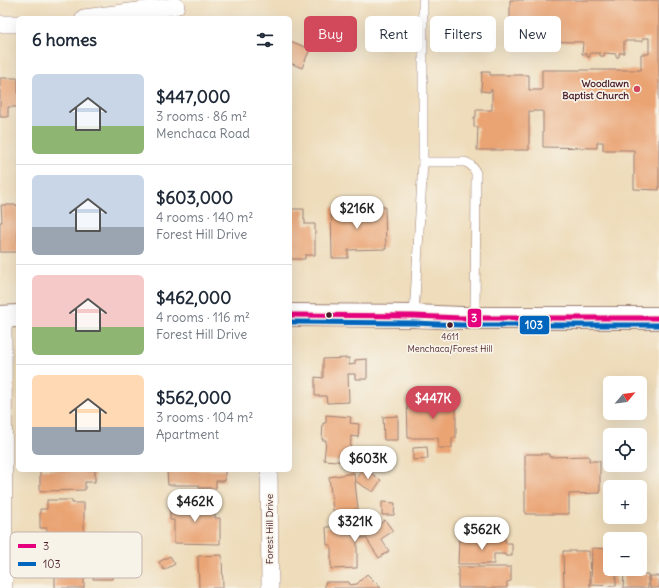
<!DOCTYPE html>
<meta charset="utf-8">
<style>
body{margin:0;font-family:Delius,sans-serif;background:#f2f2f3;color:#1f2937;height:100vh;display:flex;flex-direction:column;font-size:15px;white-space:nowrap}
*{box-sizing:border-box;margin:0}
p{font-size:13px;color:#747a83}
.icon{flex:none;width:22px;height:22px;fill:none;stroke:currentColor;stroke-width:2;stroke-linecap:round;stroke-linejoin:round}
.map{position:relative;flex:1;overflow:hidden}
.panel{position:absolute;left:16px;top:16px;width:276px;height:456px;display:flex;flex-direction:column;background:#fff;border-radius:6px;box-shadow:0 4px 16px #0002}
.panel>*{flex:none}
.top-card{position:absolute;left:304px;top:16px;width:295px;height:36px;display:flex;gap:8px}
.needle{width:26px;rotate:61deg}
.controls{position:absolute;left:603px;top:376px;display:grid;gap:8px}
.controls a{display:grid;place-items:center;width:44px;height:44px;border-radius:6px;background:#fff;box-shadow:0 4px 16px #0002;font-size:20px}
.price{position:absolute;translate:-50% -34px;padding:0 9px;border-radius:14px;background:#fff;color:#222;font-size:13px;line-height:26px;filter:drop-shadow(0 1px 2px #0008)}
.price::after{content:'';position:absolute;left:50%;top:24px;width:12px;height:9px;margin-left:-6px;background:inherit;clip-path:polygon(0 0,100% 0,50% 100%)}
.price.current{background:#d1495b;color:#fff}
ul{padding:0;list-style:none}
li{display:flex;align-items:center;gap:12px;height:100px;padding:0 16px}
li+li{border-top:1px solid #e0e1e3}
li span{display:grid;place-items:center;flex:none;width:112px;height:80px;border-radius:6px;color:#555}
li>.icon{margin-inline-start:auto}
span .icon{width:48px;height:48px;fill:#fffc;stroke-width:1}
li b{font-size:17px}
h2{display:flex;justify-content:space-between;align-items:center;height:48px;padding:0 16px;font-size:17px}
.tag{padding:0 14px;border-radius:6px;background:#fff;box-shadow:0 4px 16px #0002;font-size:14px;line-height:36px}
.tag.current{background:#d1495b;color:#fff}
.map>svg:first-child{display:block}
</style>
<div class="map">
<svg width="659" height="588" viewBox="0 0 659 588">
<rect width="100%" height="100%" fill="#f7f3e8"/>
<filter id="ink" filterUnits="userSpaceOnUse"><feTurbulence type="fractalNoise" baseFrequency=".025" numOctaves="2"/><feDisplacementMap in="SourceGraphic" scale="8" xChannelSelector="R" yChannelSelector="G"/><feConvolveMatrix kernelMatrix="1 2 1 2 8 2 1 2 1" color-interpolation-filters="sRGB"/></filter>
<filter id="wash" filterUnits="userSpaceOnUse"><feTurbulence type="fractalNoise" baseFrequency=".012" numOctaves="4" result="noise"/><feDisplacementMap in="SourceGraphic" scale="16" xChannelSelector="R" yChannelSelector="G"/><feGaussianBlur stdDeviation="0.9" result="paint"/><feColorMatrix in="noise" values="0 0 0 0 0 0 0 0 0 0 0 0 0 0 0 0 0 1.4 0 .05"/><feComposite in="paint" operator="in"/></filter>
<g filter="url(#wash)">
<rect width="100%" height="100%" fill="#eedcba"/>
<g id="blocks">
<g fill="#eaa372">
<path d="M510 0H659V190L634 189V150H603V142H597V148L543 147V111H529V150H477L478 127H474V117H476V110H492V90H490V92L481 91 482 72H490V75H529V90H542V70H641V54H649V38H643V41H624V53H619V57H616V54L604 53V56H600V53H590V57H587V54H582L583 42 510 41Z"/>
<path d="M290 41 310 49 302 68 290 63Z"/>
<path d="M0 78H18V107H8V117H0Z"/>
<path d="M1 205H18V252H0V222H2Z"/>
<path d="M331 207H385L386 249 348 250V258H332Z"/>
<path d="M290 209H304V220H305V224H315V255H305V259H290Z"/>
<path d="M349 358V365L355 364V360L367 359V379H355V374H348L349 402 327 403 326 396H315V377L323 378V359Z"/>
<path d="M407 398H456V438H452V448H438V438H408Z"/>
<path d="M326 415 351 417 350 423 359 424 358 437 351 436 350 462 324 460 326 440H322L323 423H326Z"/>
<path d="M398 416V440H384L383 417Z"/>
<path d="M427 447 428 459 413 460V448Z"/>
<path d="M525 454H549V457L589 456V461H600V493L569 494V514H525Z"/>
<path d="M363 468 381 480 373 492 355 481Z"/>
<path d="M40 470H95V482H85V490L40 491Z"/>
<path d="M167 470H225V481H216V488H199V485H168Z"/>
<path d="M354 473 358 509H354L355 515 334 518 329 477Z"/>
<path d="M47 500H72V503H84V546H47V528H40V509H47Z"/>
<path d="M170 502 215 503V518H220V544L174 543V520H170Z"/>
<path d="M382 502 395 503 394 515H382Z"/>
<path d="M385 520 393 531 381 539 389 551 379 558 366 538H357V568L331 569V545H327L326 527 357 526V531H361L360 529 372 521 376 527Z"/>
<path d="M459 539H505V543H512V556H505V554H494V564H458Z"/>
<path d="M592 548 610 549V569H616V586L591 585Z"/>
<path d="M107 551H130V567H112V579H93V574H84V588H55V558H108Z"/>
<path d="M563 551H589L590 588H564Z"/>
<path d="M222 555 223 588H199L198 556Z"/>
<path d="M170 556 175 564 164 570 159 562Z"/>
<path d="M458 567H511V581L507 582V588H458Z"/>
<path d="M367 574 381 588H325V582H349L350 585 357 584Z"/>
<path d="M624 574H648V588H623Z"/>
<path d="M649 576H659V588H650Z"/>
</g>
</g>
</g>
<g filter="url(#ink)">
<use href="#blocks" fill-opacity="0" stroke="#9c7e72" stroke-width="1"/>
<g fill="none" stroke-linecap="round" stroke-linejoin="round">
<defs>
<g id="service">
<path d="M423 162H465C471 164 473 167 476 173L475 318"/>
<path d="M414 316 423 162V0"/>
</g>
<g id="minor">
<path d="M84 18 176 6"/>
<path d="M0 24H18"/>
<path d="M3 317 4 588"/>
<path d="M269 470 270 588"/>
</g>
<g id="secondary">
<path d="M290 315 414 316 461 318H659"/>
<path d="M0 317 18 316"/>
</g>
</defs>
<use href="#service" stroke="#9c7e72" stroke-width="10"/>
<use href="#minor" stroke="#9c7e72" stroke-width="18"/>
<use href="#secondary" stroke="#9c7e72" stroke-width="24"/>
<use href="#service" stroke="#fff" stroke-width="9"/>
<use href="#minor" stroke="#fff" stroke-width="17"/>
<use href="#secondary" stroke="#fff" stroke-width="22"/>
<defs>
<path id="bus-1" d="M290 315 414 316 461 318H659"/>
<path id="bus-2" d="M290 322 414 323 461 325H659"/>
</defs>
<use href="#bus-1" stroke="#f7f3e8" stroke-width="8"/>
<use href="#bus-2" stroke="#f7f3e8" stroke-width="8"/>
<use href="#bus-1" stroke="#e5007d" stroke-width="5"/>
<use href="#bus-2" stroke="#0065bd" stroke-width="5"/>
</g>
</g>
<circle fill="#d1495b" stroke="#f7f3e8" stroke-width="1.5" cx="637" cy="89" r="4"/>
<g fill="#4a1f2b" stroke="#f7f3e8" stroke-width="1.5">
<circle cx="329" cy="315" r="3.5"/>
<circle cx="450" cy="325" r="3.5"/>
</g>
<g text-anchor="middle" stroke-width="3.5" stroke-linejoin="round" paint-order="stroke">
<g font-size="9" fill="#4a1f2b" stroke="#f7f3e8">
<text x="450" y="340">4611<tspan x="450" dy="12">Menchaca/Forest Hill</tspan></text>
</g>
<g font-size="10" font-weight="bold" fill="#4a1f2b" stroke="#f7f3e8" text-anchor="end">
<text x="629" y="87">Woodlawn<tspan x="629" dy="12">Baptist Church</tspan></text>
</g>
<g font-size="10" fill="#4a1f2b" stroke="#f7f3e8">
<text transform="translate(269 529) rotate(-90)" y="4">Forest Hill Drive</text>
</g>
</g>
<rect x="10" y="532" width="132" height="46" rx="6" fill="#f7f3e8" stroke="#c3b3af" stroke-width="1"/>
<rect x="18" y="544" width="18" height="4" fill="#e5007d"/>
<rect x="18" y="562" width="18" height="4" fill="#0065bd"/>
<g font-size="11" fill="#4a1f2b">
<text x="43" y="550">3</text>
<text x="43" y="568">103</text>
</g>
<g stroke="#f7f3e8" stroke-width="1.5">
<rect x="467" y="308" width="15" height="20" rx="4" fill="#e5007d"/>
<rect x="519" y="315" width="31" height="20" rx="4" fill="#0065bd"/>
</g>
<g font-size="11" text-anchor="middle" font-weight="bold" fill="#fff">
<text x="474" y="322">3</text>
<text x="534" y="329">103</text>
</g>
</svg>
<div class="controls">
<a><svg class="needle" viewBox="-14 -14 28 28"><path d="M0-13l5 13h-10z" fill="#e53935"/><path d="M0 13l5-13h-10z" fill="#747a83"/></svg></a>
<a><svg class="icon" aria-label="locate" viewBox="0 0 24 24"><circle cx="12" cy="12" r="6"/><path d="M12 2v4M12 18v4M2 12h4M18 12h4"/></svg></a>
<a>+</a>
<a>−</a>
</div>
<b class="price" style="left:357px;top:230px">$216K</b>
<b class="price current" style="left:433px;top:420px">$447K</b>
<b class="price" style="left:368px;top:480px">$603K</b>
<b class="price" style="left:195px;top:523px">$462K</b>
<b class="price" style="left:355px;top:543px">$321K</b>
<b class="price" style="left:482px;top:551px">$562K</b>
<div class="top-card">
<a class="tag current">Buy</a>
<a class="tag">Rent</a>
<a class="tag">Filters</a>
<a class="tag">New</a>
</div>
<section class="panel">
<h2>6 homes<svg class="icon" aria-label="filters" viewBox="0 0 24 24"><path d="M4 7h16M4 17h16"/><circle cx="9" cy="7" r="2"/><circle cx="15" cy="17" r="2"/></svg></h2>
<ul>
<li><span style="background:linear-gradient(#c9d6e8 65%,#8fb573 0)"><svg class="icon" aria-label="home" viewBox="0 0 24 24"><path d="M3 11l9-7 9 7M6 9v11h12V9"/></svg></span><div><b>$447,000</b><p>3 rooms · 86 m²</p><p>Menchaca Road</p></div></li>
<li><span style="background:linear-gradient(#c9d6e8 65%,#9aa5b1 0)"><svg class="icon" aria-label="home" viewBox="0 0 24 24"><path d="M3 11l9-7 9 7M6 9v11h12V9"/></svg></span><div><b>$603,000</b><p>4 rooms · 140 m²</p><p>Forest Hill Drive</p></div></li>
<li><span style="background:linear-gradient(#f6c9c9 65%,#8fb573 0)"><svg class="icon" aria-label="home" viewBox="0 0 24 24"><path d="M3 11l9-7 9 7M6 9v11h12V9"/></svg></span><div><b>$462,000</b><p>4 rooms · 116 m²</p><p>Forest Hill Drive</p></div></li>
<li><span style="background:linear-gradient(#ffd9b3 65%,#9aa5b1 0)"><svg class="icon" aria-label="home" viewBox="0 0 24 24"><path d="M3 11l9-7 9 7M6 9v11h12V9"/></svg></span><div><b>$562,000</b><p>3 rooms · 104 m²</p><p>Apartment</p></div></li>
</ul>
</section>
</div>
